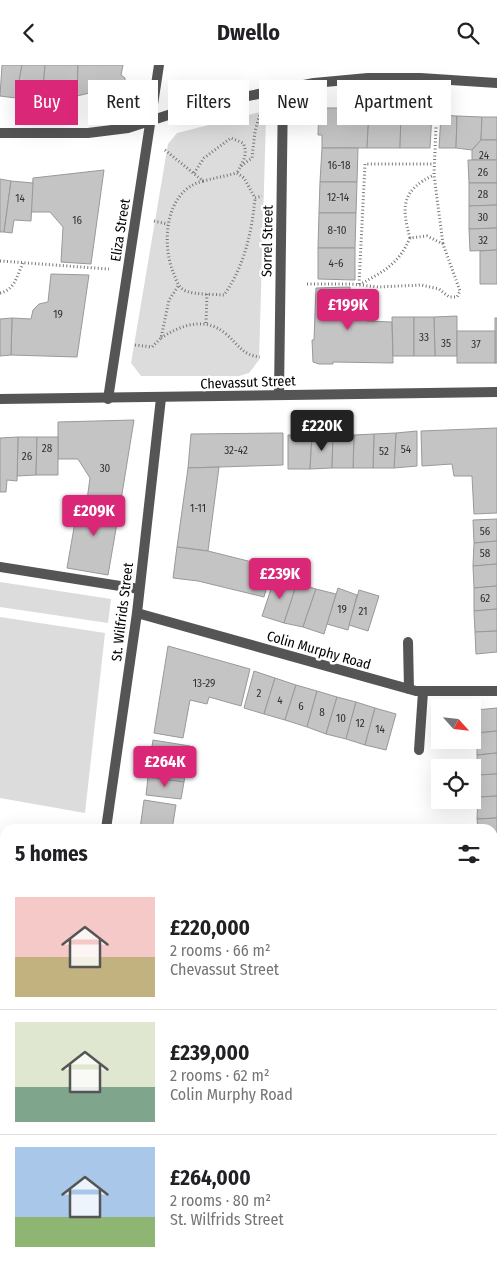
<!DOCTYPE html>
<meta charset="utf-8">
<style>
body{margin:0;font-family:"Fira Sans Condensed",sans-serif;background:#f6f6f6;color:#202124;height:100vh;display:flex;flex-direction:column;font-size:19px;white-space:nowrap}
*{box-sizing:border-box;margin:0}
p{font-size:16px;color:#757577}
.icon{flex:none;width:28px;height:28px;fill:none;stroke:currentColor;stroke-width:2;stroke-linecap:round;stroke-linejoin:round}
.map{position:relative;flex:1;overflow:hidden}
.sheet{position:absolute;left:0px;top:759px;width:498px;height:446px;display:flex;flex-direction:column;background:#fff;border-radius:15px 15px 0 0;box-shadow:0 5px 20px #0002}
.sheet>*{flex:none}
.banner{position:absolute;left:15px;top:15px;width:468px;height:45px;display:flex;gap:10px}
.needle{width:32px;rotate:117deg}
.controls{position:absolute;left:431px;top:634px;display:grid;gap:10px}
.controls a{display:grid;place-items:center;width:50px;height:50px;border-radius:0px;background:#fff;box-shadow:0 5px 20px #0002;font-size:25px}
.price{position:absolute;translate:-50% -42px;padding:0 11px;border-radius:5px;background:#db2777;color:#fff;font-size:16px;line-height:32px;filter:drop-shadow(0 1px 2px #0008)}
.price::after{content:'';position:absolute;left:50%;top:30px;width:15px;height:11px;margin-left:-8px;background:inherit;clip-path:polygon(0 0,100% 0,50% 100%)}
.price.on{background:#222;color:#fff}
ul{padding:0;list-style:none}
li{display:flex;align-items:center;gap:15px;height:125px;padding:0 15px}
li+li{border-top:1px solid #e0e0e0}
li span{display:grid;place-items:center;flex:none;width:140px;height:100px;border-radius:0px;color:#555}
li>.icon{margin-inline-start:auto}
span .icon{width:60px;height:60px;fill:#fffc;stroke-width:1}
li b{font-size:21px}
h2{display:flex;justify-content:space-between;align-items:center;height:60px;padding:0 15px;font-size:21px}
.pill{padding:0 18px;border-radius:0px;background:#fff;box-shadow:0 5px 20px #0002;font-size:18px;line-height:45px}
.pill.on{background:#db2777;color:#fff}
header{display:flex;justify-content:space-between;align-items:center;height:65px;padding:0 15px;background:#fff;font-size:22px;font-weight:700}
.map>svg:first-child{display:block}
</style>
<header><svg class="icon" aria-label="back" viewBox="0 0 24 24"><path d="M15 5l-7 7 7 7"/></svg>Dwello<svg class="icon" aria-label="search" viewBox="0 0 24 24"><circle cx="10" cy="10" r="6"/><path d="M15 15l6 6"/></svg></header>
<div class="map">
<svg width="497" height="1204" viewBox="0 0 497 1204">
<rect width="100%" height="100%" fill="#fff"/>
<g fill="#dcdcdc">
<path d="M260 47 266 53 259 295 249 308 239 311H141L131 298 168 79 177 68Z"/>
<path d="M0 517 111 534 108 558 0 542Z"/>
<path d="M0 552 105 568 85 748 0 733Z"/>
<path d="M493 932 497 933V1204H0V1150L5 1151V1200H492Z"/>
</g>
<g fill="#c4c4c4" stroke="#999">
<path d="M2 0H22L16 33 0 31Z"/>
<path d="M22 0H45L42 35 16 33Z"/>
<path d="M45 0H78L77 31 42 35Z"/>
<path d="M78 0H123L121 10 125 13V21L120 25 114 22 77 31Z"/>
<path d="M319 43H349V48L369 47 367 83H322V70H318Z"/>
<path d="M369 47H401L400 83H367Z"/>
<path d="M401 47 432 48 430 83H400Z"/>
<path d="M441 50 457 51 456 83H439Z"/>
<path d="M457 51 482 52 481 75 472 85 456 83Z"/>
<path d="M482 52H497V75H481Z"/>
<path d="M481 75H497V95H472V85Z"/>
<path d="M322 83H358L357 117H320Z"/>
<path d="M468 95H497V118H469Z"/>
<path d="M104 105 91 199 61 197 63 162 50 147H31L33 113Z"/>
<path d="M0 114 11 116 4 167H0Z"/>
<path d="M11 116 33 118 31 156 14 155 12 168 4 167Z"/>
<path d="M320 117H357L356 148H319Z"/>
<path d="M469 118H497V140L469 141Z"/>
<path d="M497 140V163L469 164V141Z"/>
<path d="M319 148H356L355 183H318Z"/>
<path d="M497 163V185L470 186 469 164Z"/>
<path d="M318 183H355V215L318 214Z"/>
<path d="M497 185V219H480V186Z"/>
<path d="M51 209 89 210 77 292 11 290 12 253 31 254 33 245 39 239 48 237Z"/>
<path d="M350 222 351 237 361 239 364 243 362 251 367 256 392 257 393 298 333 297V299H319L313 297 312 275H314L316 223Z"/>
<path d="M457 251V291H435L434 252Z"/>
<path d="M392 252H414V291H393Z"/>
<path d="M414 252H434L435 291H414Z"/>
<path d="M12 253 11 290 0 291V254Z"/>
<rect x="495" y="253" width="2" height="45"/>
<rect x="457" y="266" width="38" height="32"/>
<path d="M134 355 120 441 87 435 90 413 78 394H58V357Z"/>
<path d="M497 363V448L474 449 472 411H454L452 399 422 401 421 366Z"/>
<path d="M417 366V401L394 403 396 368Z"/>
<path d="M283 368V400L188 403 191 369Z"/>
<path d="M396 368 394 403H373L374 369Z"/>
<path d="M374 369 373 403H353L354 370Z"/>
<path d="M288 370H312L310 404H288Z"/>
<path d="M312 370H333L332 403 310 404Z"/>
<path d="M333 370H354L353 403H332Z"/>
<path d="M18 372H37L36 410 17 411Z"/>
<path d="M18 372 17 416 7 415 6 427H0V373Z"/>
<path d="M37 372H58V410H36Z"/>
<path d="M219 402 208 486 177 482 188 403Z"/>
<path d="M79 434 120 441 108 510 67 503Z"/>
<path d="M497 454V476L474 478 473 455Z"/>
<path d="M497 476V499L473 501 474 478Z"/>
<path d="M177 482 208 486 272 502 264 532 198 516 173 513Z"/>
<path d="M497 499V521L474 523 473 501Z"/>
<path d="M275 512 297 518 284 558 262 551Z"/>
<path d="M297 518 316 524 303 562 284 558Z"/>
<path d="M497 521V544L474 546V523Z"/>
<path d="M338 523 357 530 348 565 327 559Z"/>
<path d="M316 524 336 529 324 569 303 562Z"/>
<path d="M359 525 379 531 368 566 349 560Z"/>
<path d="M497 544V566L475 567 474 546Z"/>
<path d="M497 566V587L476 589 475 567Z"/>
<path d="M168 581 250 604 241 641 209 632 207 639 190 635 183 673 154 668Z"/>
<path d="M254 606 275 613 264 649 244 643Z"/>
<path d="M275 613 296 620 285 655 264 649Z"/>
<path d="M296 620 317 626 307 662 285 655Z"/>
<path d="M317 626 337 632 326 669 307 662Z"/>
<path d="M337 632 356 637 346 674 326 669Z"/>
<path d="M356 637 375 643 365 680 346 674Z"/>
<path d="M375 643 396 649 386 685 365 680Z"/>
<path d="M497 643V666L477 668 476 645Z"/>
<path d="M497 666V688L477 690V668Z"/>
<path d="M153 675 190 681 187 699 150 694Z"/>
<path d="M497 688V709L478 710 477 690Z"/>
<path d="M150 694 187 699 184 717 148 712Z"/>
<path d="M497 709V731L478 732V710Z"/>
<path d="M148 712 184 717 181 734 146 730Z"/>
<path d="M497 731V753L477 754 478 732Z"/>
<path d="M144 735 176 740 172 764H140Z"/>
<path d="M497 753V774L492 775V764H478L477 754Z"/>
<path d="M492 781H497V863L492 862Z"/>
<path d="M0 796 5 797V876L0 875Z"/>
<path d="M0 947H5V1120L0 1119Z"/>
</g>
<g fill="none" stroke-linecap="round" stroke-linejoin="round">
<g stroke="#777" stroke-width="3" stroke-dasharray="1 2.5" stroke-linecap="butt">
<path d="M437 38 434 110 443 179"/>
<path d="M165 85 203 116 237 108 244 113 255 133 262 131"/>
<path d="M241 101 252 93 255 66 260 49"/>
<path d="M194 108 204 93 231 73 243 78C249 89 242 98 237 108"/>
<path d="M203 116C166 125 161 176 173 207 176 214 178 223 186 226 197 230 212 229 224 230 244 202 252 167 255 133"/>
<path d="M154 156 168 159"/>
<path d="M410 173C401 141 402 125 434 110"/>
<path d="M0 196 109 204"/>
<path d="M307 219H352L378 222 421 220 439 224 449 232H457L460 226 443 179 427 171 410 173C398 200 384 206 359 220"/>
<path d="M359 219 365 99H434"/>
<path d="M0 228C15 225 17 210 23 198"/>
<path d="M206 258 207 228"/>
<path d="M161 273C181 260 205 251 226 269 239 280 242 290 260 292"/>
<path d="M135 280 152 282 161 273 169 235 179 220"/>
<path d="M0 1163 5 1164"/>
<path d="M144 1200 169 1204"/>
<path d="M54 1204V1200"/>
</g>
<g stroke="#555" stroke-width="10">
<path d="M0 502 139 524"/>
<path d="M408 577 409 624"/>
<path d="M419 685 423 627"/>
<path d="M0 780 5 781"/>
</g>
<g stroke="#555" stroke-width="10">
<path d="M0 68H88L128 63 193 42 314 18 368 13H420L497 18"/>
<path d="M279 329 283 24"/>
<path d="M0 334 497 327"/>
<path d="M108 334 159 0"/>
<path d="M137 548 416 626H497"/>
<path d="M106 764 137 548 161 333"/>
<path d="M492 890 497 891"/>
</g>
</g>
<g text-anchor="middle" stroke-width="5" stroke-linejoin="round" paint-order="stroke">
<g font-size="11" fill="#313131">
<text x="484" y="94">24</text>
<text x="339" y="104">16-18</text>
<text x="483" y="111">26</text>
<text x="483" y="133">28</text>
<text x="338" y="136">12-14</text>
<text x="20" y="137">14</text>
<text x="483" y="156">30</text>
<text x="77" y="159">16</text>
<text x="337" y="169">8-10</text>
<text x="483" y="179">32</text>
<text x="336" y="202">4-6</text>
<text x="58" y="253">19</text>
<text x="424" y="276">33</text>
<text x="446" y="282">35</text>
<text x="476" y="283">37</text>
<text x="47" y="387">28</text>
<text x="406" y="388">54</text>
<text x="236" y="389">32-42</text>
<text x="384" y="390">52</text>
<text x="27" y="395">26</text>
<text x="105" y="407">30</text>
<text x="198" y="447">1-11</text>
<text x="485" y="470">56</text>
<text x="485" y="492">58</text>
<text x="485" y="537">62</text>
<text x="342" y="548">19</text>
<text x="363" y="550">21</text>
<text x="204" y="622">13-29</text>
<text x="259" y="632">2</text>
<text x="280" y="639">4</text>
<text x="301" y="645">6</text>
<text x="322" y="651">8</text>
<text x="341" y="657">10</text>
<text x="360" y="662">12</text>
<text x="380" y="668">14</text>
</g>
<g font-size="14" fill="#000" stroke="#fff">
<text transform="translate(120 165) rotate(-81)" y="5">Eliza Street</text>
<text transform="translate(267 176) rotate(-89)" y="5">Sorrel Street</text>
<text transform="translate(248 317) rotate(-2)" y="5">Chevassut Street</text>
<text transform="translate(122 547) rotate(-83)" y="5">St. Wilfrids Street</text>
<text transform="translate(319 585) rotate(16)" y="5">Colin Murphy Road</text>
</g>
</g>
</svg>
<div class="controls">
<a><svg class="needle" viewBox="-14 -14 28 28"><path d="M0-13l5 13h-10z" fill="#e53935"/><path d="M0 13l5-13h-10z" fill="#757577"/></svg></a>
<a><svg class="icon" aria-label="locate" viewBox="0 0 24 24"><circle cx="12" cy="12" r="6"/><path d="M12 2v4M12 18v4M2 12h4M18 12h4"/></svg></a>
</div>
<b class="price" style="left:348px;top:266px">£199K</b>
<b class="price on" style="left:322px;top:387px">£220K</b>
<b class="price" style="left:94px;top:472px">£209K</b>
<b class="price" style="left:280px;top:535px">£239K</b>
<b class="price" style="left:165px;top:723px">£264K</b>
<div class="banner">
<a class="pill on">Buy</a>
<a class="pill">Rent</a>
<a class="pill">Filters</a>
<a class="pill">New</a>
<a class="pill">Apartment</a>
</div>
<section class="sheet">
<h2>5 homes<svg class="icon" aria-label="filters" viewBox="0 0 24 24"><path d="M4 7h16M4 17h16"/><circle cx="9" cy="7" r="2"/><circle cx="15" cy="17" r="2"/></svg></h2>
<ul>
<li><span style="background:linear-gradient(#f6c9c9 60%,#c2b280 0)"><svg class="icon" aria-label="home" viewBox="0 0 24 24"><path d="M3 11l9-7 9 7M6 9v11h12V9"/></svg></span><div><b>£220,000</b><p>2 rooms · 66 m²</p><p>Chevassut Street</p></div></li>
<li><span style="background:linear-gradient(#dfe7d0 65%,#7fa58c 0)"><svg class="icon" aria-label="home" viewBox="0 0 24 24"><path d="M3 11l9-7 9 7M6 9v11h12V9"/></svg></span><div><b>£239,000</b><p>2 rooms · 62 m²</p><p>Colin Murphy Road</p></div></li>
<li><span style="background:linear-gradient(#a9c7e8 70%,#8fb573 0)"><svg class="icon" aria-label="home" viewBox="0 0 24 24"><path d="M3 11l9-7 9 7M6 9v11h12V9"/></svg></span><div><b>£264,000</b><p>2 rooms · 80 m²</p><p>St. Wilfrids Street</p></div></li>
</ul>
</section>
</div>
